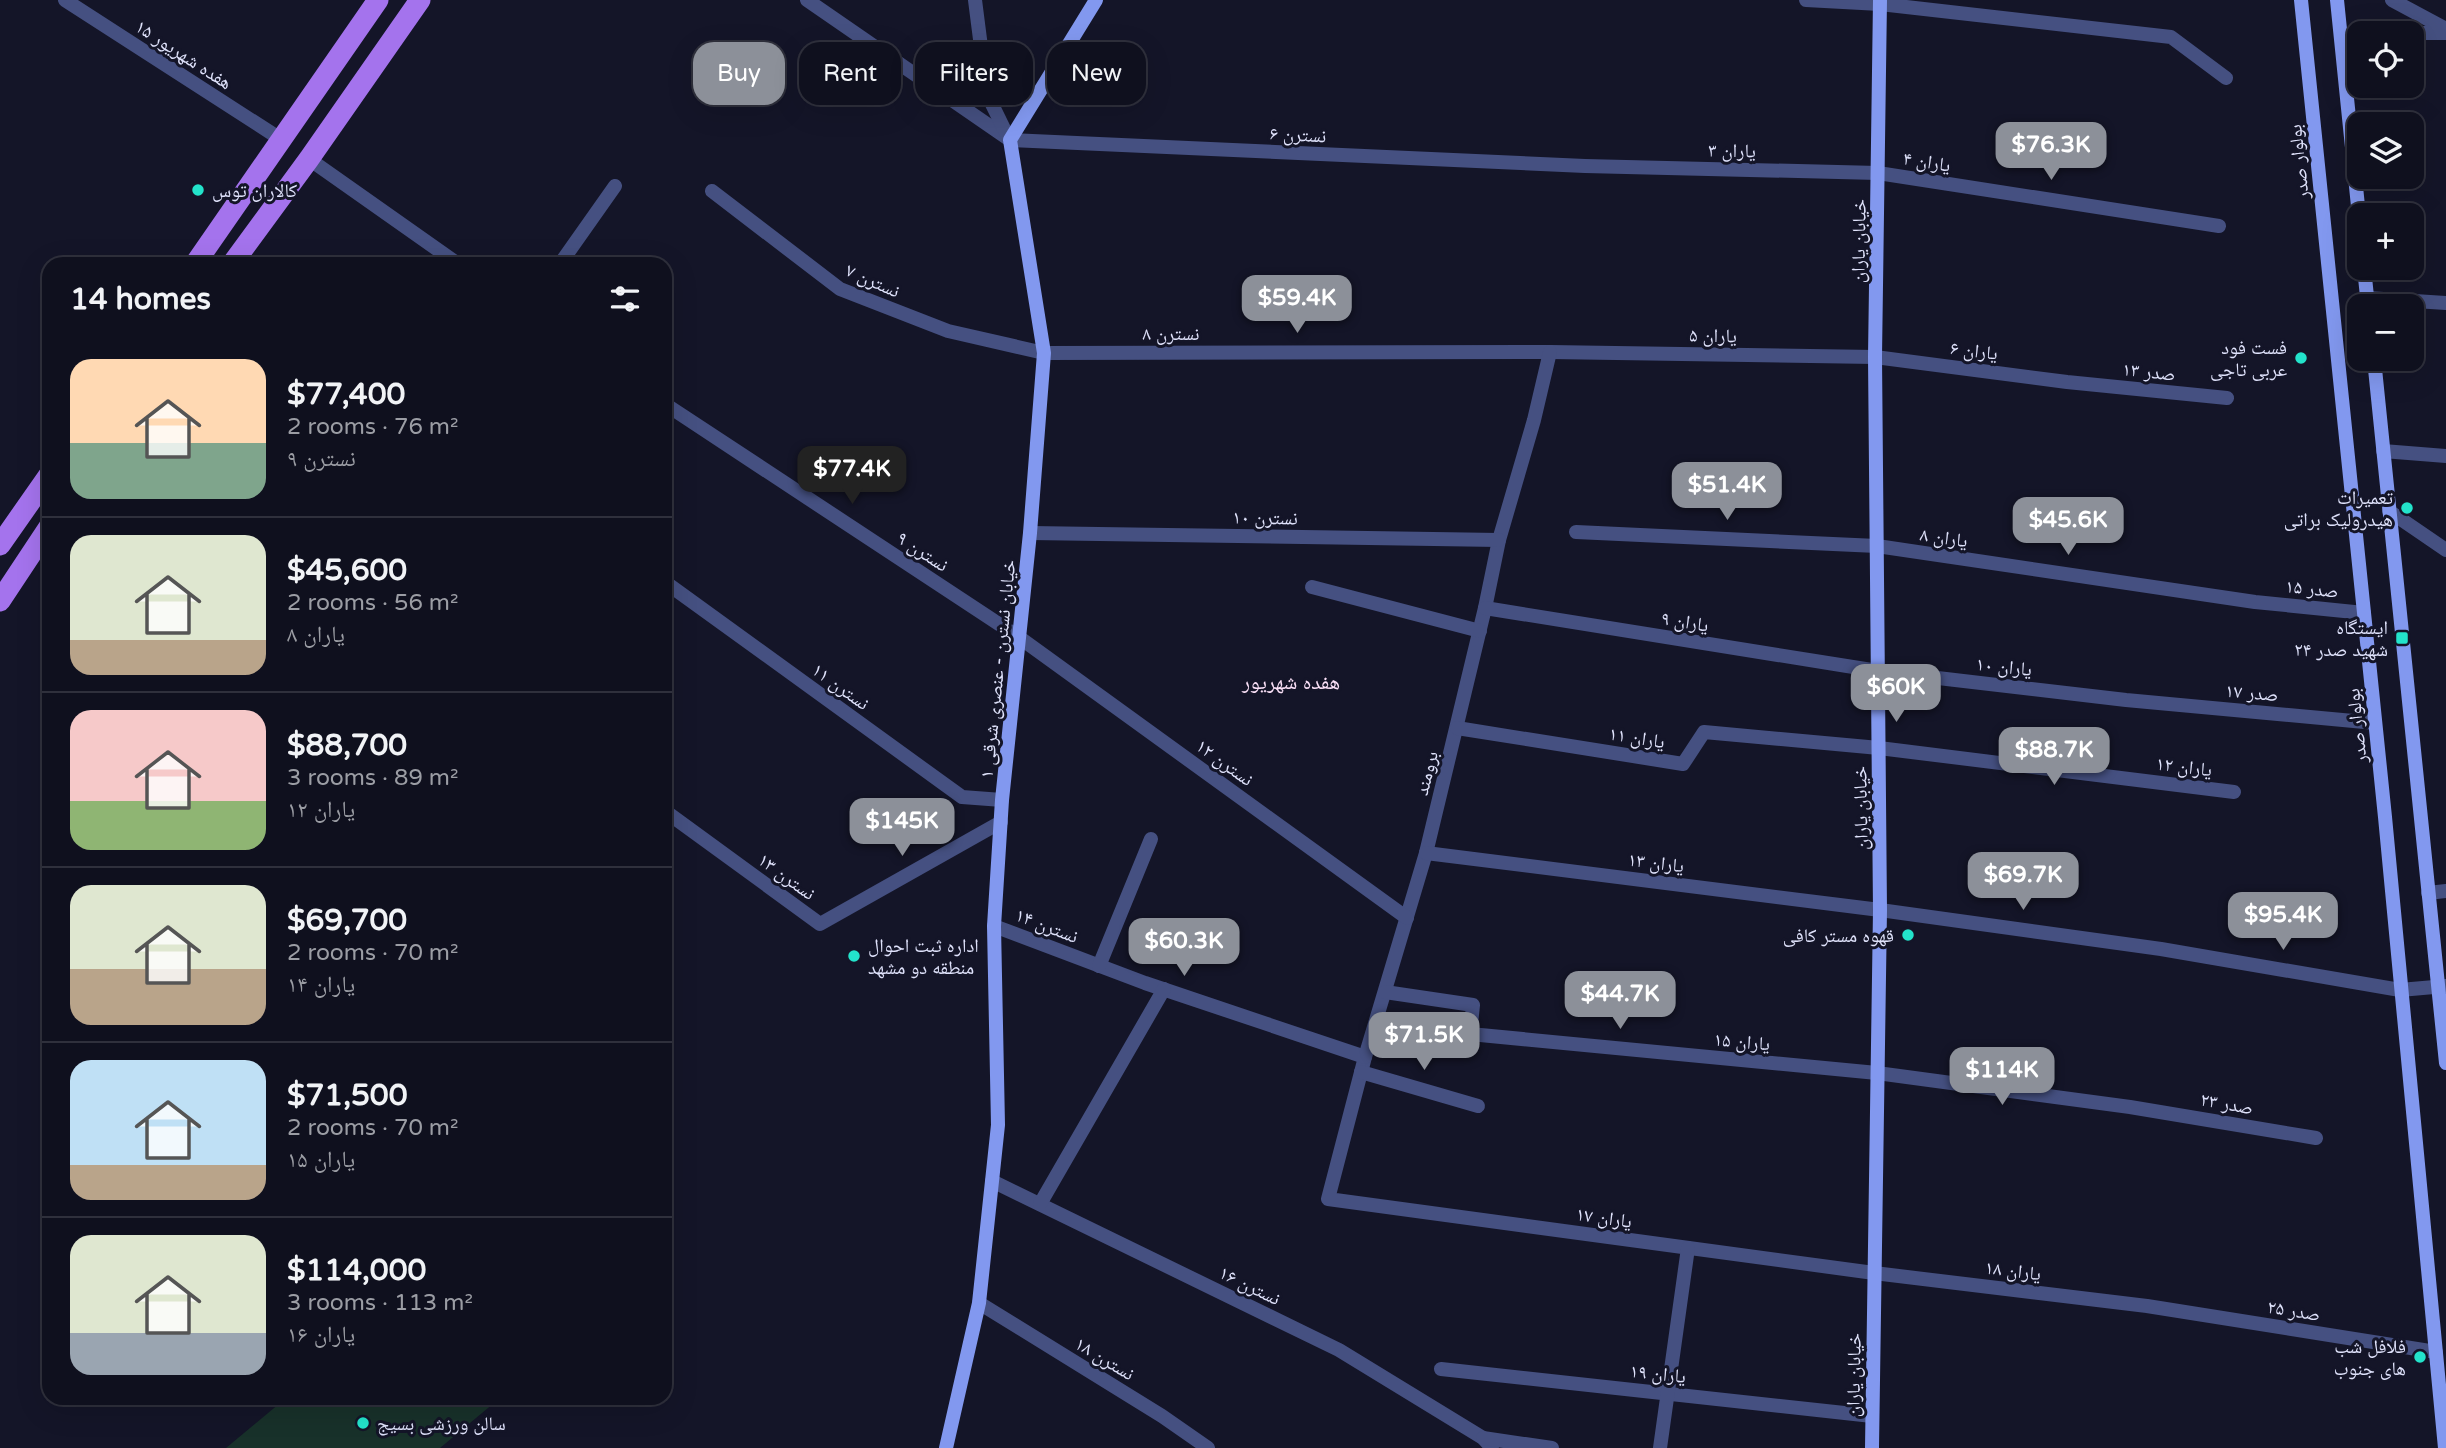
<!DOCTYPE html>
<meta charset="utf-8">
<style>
body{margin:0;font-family:"Varela Round","Noto Naskh Arabic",sans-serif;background:#181927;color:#f1f3f6;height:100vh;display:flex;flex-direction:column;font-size:26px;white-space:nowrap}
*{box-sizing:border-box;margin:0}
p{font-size:23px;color:#9b9da4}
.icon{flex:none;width:38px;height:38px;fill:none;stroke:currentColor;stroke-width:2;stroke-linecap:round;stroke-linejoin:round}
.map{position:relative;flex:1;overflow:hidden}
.sheet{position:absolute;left:42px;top:257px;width:630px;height:1148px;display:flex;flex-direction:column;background:#0f101e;border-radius:21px;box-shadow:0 7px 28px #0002,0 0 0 2px #2f303c}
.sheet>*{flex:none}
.hud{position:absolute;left:693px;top:42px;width:665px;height:63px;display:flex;gap:14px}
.tools{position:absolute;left:2347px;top:21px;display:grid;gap:14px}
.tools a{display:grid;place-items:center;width:77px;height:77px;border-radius:14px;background:#0f101e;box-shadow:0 7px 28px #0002,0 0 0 2px #2f303c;font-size:35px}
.price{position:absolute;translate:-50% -60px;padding:0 16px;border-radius:14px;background:#8c9099;color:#fff;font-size:23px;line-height:46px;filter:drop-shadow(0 2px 4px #0008)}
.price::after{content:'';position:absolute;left:50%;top:42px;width:21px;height:16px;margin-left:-10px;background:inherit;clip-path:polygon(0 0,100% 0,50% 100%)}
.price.selected{background:#222;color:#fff}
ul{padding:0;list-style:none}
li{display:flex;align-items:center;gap:21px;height:175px;padding:0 28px}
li+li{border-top:2px solid #2f303c}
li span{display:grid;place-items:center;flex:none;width:196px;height:140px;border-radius:21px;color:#555}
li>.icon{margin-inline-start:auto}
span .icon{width:84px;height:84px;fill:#fffc;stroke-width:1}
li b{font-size:30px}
h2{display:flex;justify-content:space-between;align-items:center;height:84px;padding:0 28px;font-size:30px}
.chip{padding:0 24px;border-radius:21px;background:#0f101e;box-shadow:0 7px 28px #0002,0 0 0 2px #2f303c;font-size:24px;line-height:63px}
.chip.selected{background:#8c9099;color:#fff}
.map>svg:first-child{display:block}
</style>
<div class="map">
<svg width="2446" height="1448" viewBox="0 0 2446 1448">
<rect width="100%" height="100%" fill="#141528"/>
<path fill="#18312a" d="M286 1398H500L440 1448H226Z"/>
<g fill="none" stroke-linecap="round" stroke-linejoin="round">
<g stroke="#455081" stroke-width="14">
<path d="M65 0 282 140"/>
<path d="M807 0 1010 140"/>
<path d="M975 0 987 94 1009 139"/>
<path d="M1806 0 1880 4 2171 37 2226 78"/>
<path d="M2392 0 2446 29"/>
<path d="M2375 33H2446"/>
<path d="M2343 54 2359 44"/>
<path d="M1010 140 1585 166 1878 173 2219 226"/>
<path d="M309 159 458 264"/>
<path d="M712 191 840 289 948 331 1044 353 1550 352 1875 357 2067 382 2227 398"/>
<path d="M560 264 615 186"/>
<path d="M2368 298 2446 303"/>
<path d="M1550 352 1534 420 1499 540 1485 608 1426 853 1365 1057 1328 1199 1874 1273 2147 1306 2436 1352"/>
<path d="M665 404 1020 638 1407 918"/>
<path d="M2383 451 2446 456"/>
<path d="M2389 511 2446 550"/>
<path d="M1576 532 1877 546 2255 602 2364 613"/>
<path d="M1030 533 1499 540"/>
<path d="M665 582 962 797 1002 800"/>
<path d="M1312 587 1480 631"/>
<path d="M1485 608 1878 671 2126 700 2375 723"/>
<path d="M1457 728 1683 764 1704 732 1879 748 2234 792"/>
<path d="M665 811 820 924 1001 822"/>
<path d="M1426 853 1880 910 2161 949 2400 990 2446 986"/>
<path d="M2428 893 2446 891"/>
<path d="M994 926 1145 983 1365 1057"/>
<path d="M1099 966 1151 839"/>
<path d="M1385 992 1473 1005 1470 1034 1877 1073 2130 1107 2316 1138"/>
<path d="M1361 1072 1478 1106"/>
<path d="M992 1181 1339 1350 1483 1438 1492 1448"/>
<path d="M1040 1204 1164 989"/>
<path d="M979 1303 1162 1416 1208 1448"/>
<path d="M1441 1369 1872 1416"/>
<path d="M1483 1438 1552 1448"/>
<path d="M1660 1448 1688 1248"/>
</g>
<g stroke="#8298ef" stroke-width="14">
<path d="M2301 0 2385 817 2445 1448"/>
<path d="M2337 0 2359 216"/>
<path d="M2364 268 2368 306"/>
<path d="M2374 359 2446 1063"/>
<path d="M946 1448 979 1303 998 1125 994 926 1002 800 1030 533 1044 353 1010 140 1096 0"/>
<path d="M1872 1448 1880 910 1875 357 1880 0"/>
</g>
<g stroke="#a473ed" stroke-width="21">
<path d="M195 264 378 0"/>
<path d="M232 264 309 159 420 0"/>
<path d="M0 545 49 475"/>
<path d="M0 601 49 527"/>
</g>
</g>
<g fill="#23e3cb" stroke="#141528" stroke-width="2.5">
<circle cx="198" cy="190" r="7"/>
<circle cx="2301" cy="358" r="7"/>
<circle cx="2407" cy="508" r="7"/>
<rect x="2395" y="631" width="14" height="14" rx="3.5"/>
<circle cx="1908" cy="935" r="7"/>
<circle cx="854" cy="956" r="7"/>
<circle cx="2420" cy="1357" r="7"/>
<circle cx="363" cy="1423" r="7"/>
</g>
<g text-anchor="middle" stroke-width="6" stroke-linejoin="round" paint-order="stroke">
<g font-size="19" fill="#dfe2fb" stroke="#141528">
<text transform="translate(184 54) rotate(33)" y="7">هفده شهریور ۱۵</text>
<text transform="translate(1298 134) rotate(3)" y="7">نسترن ۶</text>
<text transform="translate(1732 150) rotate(1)" y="7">یاران ۳</text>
<text transform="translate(1927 161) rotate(9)" y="7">یاران ۴</text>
<text transform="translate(2298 162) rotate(-96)" y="7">بولوار صدر</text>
<text transform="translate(1858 241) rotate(-89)" y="7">خیابان یاران</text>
<text transform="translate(873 280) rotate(24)" y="7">نسترن ۷</text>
<text x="1171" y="340">نسترن ۸</text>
<text transform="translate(1713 335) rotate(1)" y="7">یاران ۵</text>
<text transform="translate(1974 350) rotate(7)" y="7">یاران ۶</text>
<text transform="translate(2149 371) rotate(6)" y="7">صدر ۱۳</text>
<text transform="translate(1265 517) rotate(1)" y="7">نسترن ۱۰</text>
<text transform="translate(1944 537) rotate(8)" y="7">یاران ۸</text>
<text transform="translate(923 551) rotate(33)" y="7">نسترن ۹</text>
<text transform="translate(2312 588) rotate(6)" y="7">صدر ۱۵</text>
<text transform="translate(1685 621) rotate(9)" y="7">یاران ۹</text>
<text transform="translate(2004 666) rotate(6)" y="7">یاران ۱۰</text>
<text transform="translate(997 669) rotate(-84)" y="7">خیابان نسترن - عنصری شرقی ۱</text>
<text transform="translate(841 686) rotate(36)" y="7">نسترن ۱۱</text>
<text transform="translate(2252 692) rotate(5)" y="7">صدر ۱۷</text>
<text transform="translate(2356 726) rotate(-96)" y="7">بولوار صدر</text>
<text transform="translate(1637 737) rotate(9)" y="7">یاران ۱۱</text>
<text transform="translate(1225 762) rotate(36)" y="7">نسترن ۱۲</text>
<text transform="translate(2184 766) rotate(7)" y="7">یاران ۱۲</text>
<text transform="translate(1426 773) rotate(-76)" y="7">برومند</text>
<text transform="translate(1860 808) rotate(-91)" y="7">خیابان یاران</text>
<text transform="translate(1656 862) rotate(7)" y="7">یاران ۱۳</text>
<text transform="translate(787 876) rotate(36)" y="7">نسترن ۱۳</text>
<text transform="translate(1047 925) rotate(21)" y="7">نسترن ۱۴</text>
<text transform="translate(1742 1041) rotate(5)" y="7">یاران ۱۵</text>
<text transform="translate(2227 1103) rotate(10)" y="7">صدر ۲۳</text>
<text transform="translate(1604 1217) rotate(8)" y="7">یاران ۱۷</text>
<text transform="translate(2013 1270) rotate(7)" y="7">یاران ۱۸</text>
<text transform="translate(1250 1285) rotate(26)" y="7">نسترن ۱۶</text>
<text transform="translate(2294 1310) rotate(9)" y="7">صدر ۲۵</text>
<text transform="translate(1105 1358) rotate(31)" y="7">نسترن ۱۸</text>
<text transform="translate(1658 1373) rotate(6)" y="7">یاران ۱۹</text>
<text transform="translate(1853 1375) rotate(-89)" y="7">خیابان یاران</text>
</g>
<g font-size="19" fill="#dfe2fb" stroke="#141528" text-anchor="end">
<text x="212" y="197" text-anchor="start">كالاران توس</text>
<text x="2287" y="354">فست فود<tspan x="2287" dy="22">عربی تاجی</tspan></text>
<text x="2393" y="504">تعمیرات<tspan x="2393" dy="22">هیدرولیک براتی</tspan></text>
<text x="2388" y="634">ایستگاه<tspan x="2388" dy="22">شهید صدر ۲۴</tspan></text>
<text x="1894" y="942">قهوه مستر کافی</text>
<text x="868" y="952" text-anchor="start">اداره ثبت احوال<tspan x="868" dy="22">منطقه دو مشهد</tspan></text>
<text x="2406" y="1353">فلافل شب<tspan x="2406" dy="22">های جنوب</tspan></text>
<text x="377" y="1430" text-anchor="start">سالن ورزشی بسیج</text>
</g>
<g font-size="21" fill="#fbe1f8" stroke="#141528">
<text x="1291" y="689">هفده شهریور</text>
</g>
</g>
</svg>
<div class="tools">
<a><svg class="icon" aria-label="locate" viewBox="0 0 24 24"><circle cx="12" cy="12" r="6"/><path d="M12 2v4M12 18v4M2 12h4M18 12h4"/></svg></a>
<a><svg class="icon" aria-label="layers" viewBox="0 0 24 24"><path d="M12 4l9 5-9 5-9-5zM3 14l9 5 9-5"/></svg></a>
<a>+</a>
<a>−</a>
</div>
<b class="price" style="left:2051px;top:182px">$76.3K</b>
<b class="price" style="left:1297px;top:335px">$59.4K</b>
<b class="price selected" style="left:852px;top:506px">$77.4K</b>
<b class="price" style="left:1727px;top:522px">$51.4K</b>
<b class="price" style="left:2068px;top:557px">$45.6K</b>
<b class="price" style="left:1896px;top:724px">$60K</b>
<b class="price" style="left:2054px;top:787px">$88.7K</b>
<b class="price" style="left:902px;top:858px">$145K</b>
<b class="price" style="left:2023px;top:912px">$69.7K</b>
<b class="price" style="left:2283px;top:952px">$95.4K</b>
<b class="price" style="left:1184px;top:978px">$60.3K</b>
<b class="price" style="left:1620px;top:1031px">$44.7K</b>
<b class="price" style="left:1424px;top:1072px">$71.5K</b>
<b class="price" style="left:2002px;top:1107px">$114K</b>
<div class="hud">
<a class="chip selected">Buy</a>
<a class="chip">Rent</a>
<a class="chip">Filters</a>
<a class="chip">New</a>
</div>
<section class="sheet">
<h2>14 homes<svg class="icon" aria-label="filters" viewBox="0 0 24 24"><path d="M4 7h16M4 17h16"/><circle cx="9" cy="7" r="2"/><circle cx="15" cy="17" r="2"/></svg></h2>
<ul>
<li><span style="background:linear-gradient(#ffd9b3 60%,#7fa58c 0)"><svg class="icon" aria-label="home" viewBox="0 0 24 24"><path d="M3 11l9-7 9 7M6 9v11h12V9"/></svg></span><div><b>$77,400</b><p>2 rooms · 76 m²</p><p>نسترن ۹</p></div></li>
<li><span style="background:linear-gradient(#dfe7d0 75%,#b9a48a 0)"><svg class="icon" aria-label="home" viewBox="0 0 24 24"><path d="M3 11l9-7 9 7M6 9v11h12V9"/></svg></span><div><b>$45,600</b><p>2 rooms · 56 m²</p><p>یاران ۸</p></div></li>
<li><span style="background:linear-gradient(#f6c9c9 65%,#8fb573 0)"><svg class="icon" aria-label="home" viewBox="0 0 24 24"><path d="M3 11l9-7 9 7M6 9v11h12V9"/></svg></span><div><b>$88,700</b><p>3 rooms · 89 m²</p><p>یاران ۱۲</p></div></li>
<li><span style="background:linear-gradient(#dfe7d0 60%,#b9a48a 0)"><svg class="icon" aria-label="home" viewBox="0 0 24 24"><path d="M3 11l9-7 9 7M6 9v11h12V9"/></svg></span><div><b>$69,700</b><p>2 rooms · 70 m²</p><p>یاران ۱۴</p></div></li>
<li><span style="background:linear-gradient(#bfe0f5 75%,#b9a48a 0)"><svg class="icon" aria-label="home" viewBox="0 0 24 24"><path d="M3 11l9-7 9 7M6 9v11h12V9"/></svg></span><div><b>$71,500</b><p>2 rooms · 70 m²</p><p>یاران ۱۵</p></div></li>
<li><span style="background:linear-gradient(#dfe7d0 70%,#9aa5b1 0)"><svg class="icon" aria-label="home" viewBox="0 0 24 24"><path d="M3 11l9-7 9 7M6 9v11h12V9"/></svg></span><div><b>$114,000</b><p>3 rooms · 113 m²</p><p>یاران ۱۶</p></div></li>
</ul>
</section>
</div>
